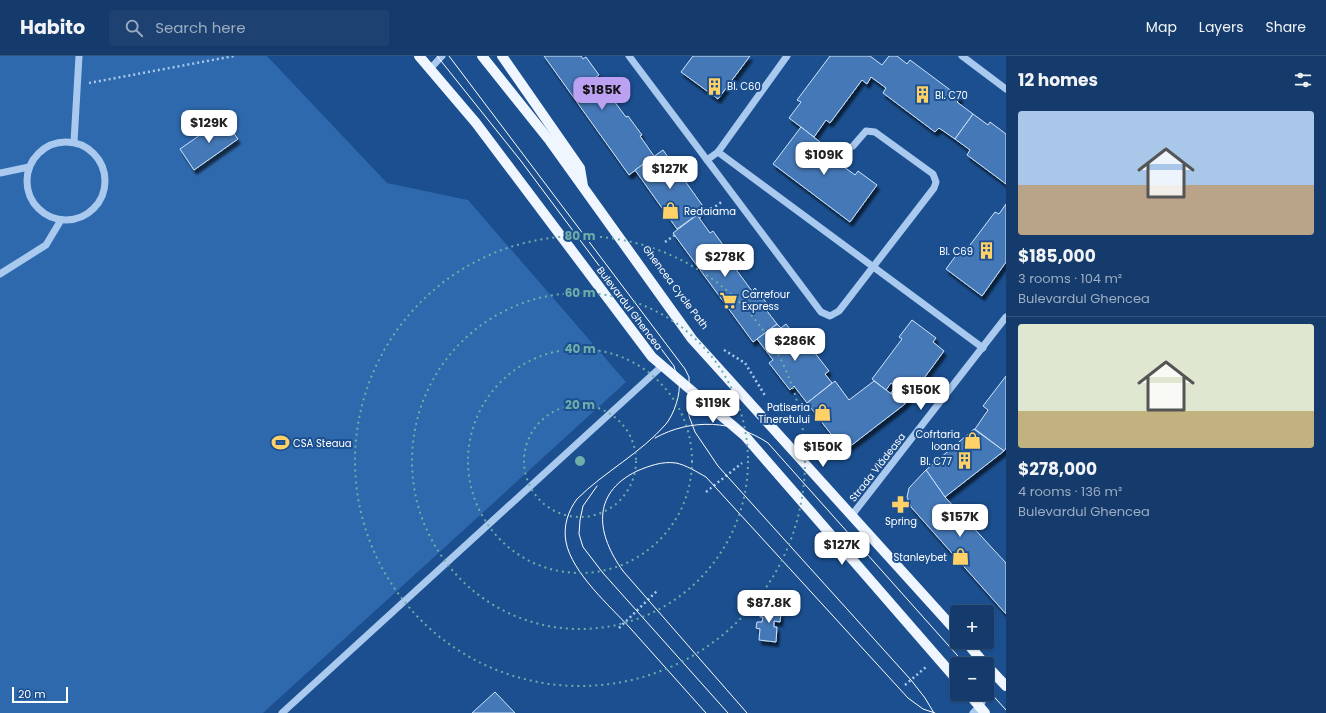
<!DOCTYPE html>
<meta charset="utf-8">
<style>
body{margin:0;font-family:Poppins,sans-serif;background:#1d4271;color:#f1f3f6;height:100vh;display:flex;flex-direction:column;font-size:15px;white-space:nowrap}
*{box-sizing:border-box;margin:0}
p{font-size:13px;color:#9dadc1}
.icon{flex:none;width:22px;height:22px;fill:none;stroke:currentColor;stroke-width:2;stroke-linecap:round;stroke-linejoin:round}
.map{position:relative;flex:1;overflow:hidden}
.panel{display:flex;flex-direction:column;background:#143b6b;width:320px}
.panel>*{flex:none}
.controls{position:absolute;left:950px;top:549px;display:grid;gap:8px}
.controls a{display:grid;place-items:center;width:44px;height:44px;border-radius:4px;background:#143b6b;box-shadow:0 1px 3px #0004,0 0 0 1px #33557e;font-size:20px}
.scale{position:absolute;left:12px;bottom:10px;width:56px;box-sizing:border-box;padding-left:4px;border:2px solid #fff;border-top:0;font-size:11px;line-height:14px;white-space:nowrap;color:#fff;-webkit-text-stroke:3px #1b4f8f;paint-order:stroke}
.price{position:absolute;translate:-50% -34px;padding:0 9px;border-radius:8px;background:#fff;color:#222;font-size:13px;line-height:26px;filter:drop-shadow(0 1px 2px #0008)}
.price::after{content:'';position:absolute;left:50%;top:24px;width:12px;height:9px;margin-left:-6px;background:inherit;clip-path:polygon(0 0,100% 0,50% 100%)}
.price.on{background:#bca0f2;color:#111}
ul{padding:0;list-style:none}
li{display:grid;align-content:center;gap:8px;height:212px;padding:0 12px}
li+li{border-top:1px solid #33557e}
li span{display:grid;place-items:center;height:124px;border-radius:4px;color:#555}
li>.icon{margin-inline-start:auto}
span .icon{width:72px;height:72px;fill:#fffc;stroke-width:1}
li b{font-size:17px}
h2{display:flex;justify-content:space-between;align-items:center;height:48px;padding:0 12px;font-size:17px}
header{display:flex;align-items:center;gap:24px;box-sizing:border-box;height:56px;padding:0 20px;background:#143b6b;border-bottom:1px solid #33557e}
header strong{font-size:19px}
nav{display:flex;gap:22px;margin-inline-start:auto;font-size:14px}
.search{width:280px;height:36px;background:#1d4271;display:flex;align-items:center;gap:10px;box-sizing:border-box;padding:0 14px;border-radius:4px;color:#9dadc1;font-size:15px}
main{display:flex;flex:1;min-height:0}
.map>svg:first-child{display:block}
</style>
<header>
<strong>Habito</strong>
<div class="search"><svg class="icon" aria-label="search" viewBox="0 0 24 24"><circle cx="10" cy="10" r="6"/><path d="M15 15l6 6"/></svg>Search here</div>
<nav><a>Map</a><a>Layers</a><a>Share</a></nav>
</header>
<main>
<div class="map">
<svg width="1006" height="657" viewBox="0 0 1006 657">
<defs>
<filter id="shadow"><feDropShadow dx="2.5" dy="4.5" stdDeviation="1" flood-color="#0009"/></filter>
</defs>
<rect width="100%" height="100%" fill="#1b4f8f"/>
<path fill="#2e69ad" d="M0 0H267L387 127 468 144 626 326 263 657H0Z"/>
<g fill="#4478b7" stroke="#cfe3fa" filter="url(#shadow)">
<path d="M544 0H581L583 3 586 1 599 19 596 21 626 61 628 60 642 79 640 80 654 100 629 119Z"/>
<path d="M693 0H750L718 43 681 16Z"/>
<path d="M830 0H870L882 9 889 0H897L907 8 910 4 961 42 957 46 973 58 955 83 939 72 935 76 883 37 886 32 871 21 867 28 862 24 830 67 826 64 814 81 789 62 801 46 797 44Z"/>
<path d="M973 58 988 69 990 66 1006 78V128L967 99 970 94 955 83Z"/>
<path d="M223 63 238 83 194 114 180 93Z"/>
<path d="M801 71 820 86 817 91 855 119 858 115 877 129 850 166 773 108Z"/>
<path d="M663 94 705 153 677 173 635 114Z"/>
<path d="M1006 148V206L982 240 946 213 960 194 964 197 995 156 999 158Z"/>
<path d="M697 159 710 177 713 175 726 193 723 196 752 235 755 232 768 249 764 251 777 268 753 286 673 177Z"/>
<path d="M912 264 936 282 933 286 944 295 905 348 891 337 896 330 891 327 886 334 872 323 902 283 899 281Z"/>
<path d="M777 268 781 272 786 268 793 277 797 274 829 315 825 318 832 327 807 347 794 330 790 334 769 307 773 304 757 283Z"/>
<path d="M1006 320V392L1004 395 975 373 988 354 983 350Z"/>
<path d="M835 325 849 344 874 325 905 348 844 395 807 347Z"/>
<path d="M974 373 1004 395 945 441 926 414Z"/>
<path d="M926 414 945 441 1006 507V558L911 451 907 441 909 432Z"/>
<path d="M761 551 777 552V557H781L780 566 774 565V571H777L776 586 759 584 760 573 756 572 757 566H762L763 561H760Z"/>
<path d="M495 636 515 657H472Z"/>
</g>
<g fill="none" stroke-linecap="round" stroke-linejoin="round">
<g stroke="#a9c9ee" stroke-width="2.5" stroke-dasharray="2 3" stroke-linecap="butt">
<path d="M89 27 234 0"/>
<path d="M699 162 723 145"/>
<path d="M665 186 675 179"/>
<path d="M724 294 745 307 766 341"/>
<path d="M706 436 742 407"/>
<path d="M619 572 657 535"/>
<path d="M905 629 926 611"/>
</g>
<g stroke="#a9c9ee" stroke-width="7">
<path d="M629 0 821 256 830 260 839 255 934 132 936 126 933 118 875 76 866 75 853 90"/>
<path d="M962 0 1006 33"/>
<path d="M430 13 442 0"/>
<circle cx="66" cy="125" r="39"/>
<path d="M74 86 79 0"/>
<path d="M718 96 983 292"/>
<path d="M707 104 718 96 787 0"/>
<path d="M0 117 29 111"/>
<path d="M0 218 46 189 61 164"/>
<path d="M852 459 1006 261"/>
<path d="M282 657 662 310"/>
<path d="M973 657 980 650 986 638"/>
</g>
<g stroke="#f0f6ff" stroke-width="10">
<path d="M419 0 476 67 652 301 745 380 957 624"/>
<path d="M482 0 550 85 692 283 957 576"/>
<path d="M502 0 580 112 583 130"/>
<path d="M966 586 985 608"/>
<path d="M987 610 1006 630"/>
<path d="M969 638 985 657"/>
</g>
<g stroke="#fff" stroke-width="1">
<path d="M437 0 521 105 674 310C675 315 678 320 679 325 681 338 674 358 666 368 641 397 604 416 577 443 568 455 563 470 566 486 572 517 610 550 631 573 656 601 681 629 706 657"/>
<path d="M449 0 685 313 689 321V360L695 376 718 410 911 624 925 642 934 657"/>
<path d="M655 382C691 362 734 364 768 387L965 608"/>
<path d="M597 430 583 450 580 464 579 478 583 491 603 517 728 657"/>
<path d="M987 633 1006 654"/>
<path d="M747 657 623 515C597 479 590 438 637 415 649 410 662 405 676 407 686 409 697 416 706 421L908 642 923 653 935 657"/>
</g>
</g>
<g fill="none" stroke="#6fada8" stroke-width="2" stroke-dasharray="2 4">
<circle cx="580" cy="405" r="56"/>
<circle cx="580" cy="405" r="112"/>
<circle cx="580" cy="405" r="168"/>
<circle cx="580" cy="405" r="225"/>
</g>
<defs>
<symbol id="building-bare" viewBox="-9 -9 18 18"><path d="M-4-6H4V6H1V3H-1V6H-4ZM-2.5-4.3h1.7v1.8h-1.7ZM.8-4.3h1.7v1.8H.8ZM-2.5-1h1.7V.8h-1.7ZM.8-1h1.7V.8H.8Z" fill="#ffd166" stroke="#1b4f8f" stroke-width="2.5" paint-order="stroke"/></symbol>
<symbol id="shop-bare" viewBox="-9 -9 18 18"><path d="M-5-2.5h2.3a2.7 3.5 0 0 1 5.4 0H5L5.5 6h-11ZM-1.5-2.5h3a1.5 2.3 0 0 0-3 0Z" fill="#ffd166" stroke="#1b4f8f" stroke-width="2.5" paint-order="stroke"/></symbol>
<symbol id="supermarket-bare" viewBox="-9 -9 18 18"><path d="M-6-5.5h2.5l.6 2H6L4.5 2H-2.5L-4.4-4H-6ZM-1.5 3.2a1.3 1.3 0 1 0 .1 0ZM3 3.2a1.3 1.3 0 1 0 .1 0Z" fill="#ffd166" stroke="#1b4f8f" stroke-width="2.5" paint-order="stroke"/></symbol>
<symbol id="stadium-bare" viewBox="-9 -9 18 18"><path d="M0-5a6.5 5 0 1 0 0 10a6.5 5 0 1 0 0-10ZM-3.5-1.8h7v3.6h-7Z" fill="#ffd166" stroke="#1b4f8f" stroke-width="2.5" paint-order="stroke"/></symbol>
<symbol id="pharmacy-bare" viewBox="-9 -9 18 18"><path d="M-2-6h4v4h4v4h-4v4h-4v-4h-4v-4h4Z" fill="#ffd166" stroke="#1b4f8f" stroke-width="2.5" paint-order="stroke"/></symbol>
</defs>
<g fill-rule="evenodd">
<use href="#building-bare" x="702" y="18" width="25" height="25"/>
<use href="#building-bare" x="910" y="26" width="25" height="25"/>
<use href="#shop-bare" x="658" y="142" width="25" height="25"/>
<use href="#building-bare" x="974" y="182" width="25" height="25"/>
<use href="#supermarket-bare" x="716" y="232" width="25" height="25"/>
<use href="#shop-bare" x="810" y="344" width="25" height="25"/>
<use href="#shop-bare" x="960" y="372" width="25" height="25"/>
<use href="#stadium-bare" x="268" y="374" width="25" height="25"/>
<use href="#building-bare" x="952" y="392" width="25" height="25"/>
<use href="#pharmacy-bare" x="888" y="436" width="25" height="25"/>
<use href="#shop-bare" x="948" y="488" width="25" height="25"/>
</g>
<g text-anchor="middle" stroke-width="4" stroke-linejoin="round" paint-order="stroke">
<g font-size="10" fill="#fff" stroke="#1b4f8f" text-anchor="start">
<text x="727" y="34">Bl. C60</text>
<text x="935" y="43">Bl. C70</text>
<text x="684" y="159">Redaiama</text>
<text x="973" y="199" text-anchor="end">Bl. C69</text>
<text x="742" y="242">Carrefour<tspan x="742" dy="12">Express</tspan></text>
<text x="810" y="355" text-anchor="end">Patiseria<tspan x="810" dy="12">Tineretului</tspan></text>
<text x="960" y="382" text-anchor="end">Cofrtaria<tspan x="960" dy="12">Ioana</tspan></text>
<text x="293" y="391">CSA Steaua</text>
<text x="952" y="409" text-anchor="end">Bl. C77</text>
<text x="901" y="469" text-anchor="middle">Spring</text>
<text x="947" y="505" text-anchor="end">Stanleybet</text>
</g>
<g font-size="10" fill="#fff" stroke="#1b4f8f">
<text transform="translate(676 231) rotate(53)" y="4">Ghencea Cycle Path</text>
<text transform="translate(630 252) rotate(53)" y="4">Bulevardul Ghencea</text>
<text transform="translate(877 411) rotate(-52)" y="4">Strada Vlădeasa</text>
</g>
</g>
<circle cx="580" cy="405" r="6" fill="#6fada8" stroke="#1b4f8f" stroke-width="2"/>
<g font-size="12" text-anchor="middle" font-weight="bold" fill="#6fada8" stroke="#1b4f8f" stroke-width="4" stroke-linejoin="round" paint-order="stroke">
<text x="580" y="184">80 m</text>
<text x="580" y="241">60 m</text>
<text x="580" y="297">40 m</text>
<text x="580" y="353">20 m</text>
</g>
</svg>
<div class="controls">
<a>+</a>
<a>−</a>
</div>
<div class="scale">20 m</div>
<b class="price on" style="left:602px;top:55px">$185K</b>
<b class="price" style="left:209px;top:88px">$129K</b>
<b class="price" style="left:824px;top:120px">$109K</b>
<b class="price" style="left:670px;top:134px">$127K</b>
<b class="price" style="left:725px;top:222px">$278K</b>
<b class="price" style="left:795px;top:306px">$286K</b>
<b class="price" style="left:921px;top:355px">$150K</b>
<b class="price" style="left:713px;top:368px">$119K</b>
<b class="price" style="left:823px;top:412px">$150K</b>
<b class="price" style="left:960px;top:482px">$157K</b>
<b class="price" style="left:842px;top:510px">$127K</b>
<b class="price" style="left:769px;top:568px">$87.8K</b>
</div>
<section class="panel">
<h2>12 homes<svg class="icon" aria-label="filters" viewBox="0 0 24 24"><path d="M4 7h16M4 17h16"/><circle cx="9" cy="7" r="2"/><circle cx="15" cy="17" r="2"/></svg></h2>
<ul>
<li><span style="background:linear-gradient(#a9c7e8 60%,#b9a48a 0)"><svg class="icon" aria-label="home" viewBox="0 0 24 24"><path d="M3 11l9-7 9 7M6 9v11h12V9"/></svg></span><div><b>$185,000</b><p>3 rooms · 104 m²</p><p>Bulevardul Ghencea</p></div></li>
<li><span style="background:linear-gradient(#dfe7d0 70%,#c2b280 0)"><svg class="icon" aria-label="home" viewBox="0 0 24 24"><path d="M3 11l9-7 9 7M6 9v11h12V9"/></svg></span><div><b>$278,000</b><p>4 rooms · 136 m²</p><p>Bulevardul Ghencea</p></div></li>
</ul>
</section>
</main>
